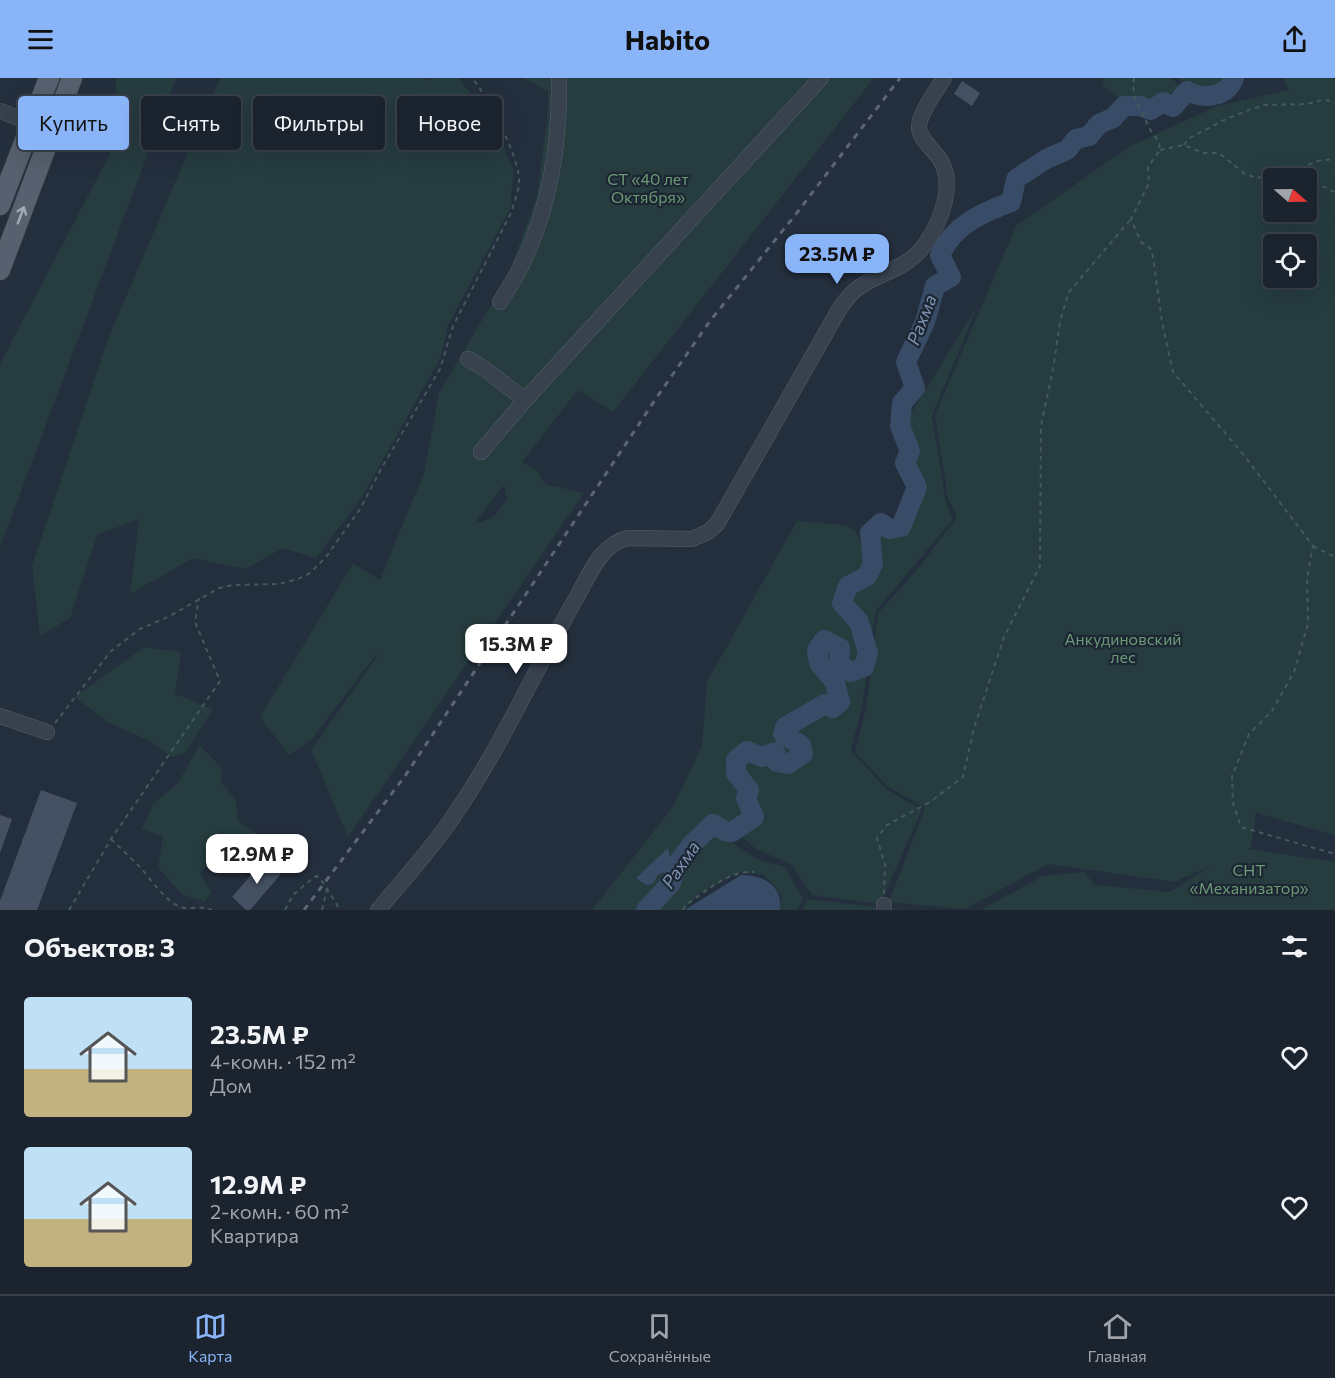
<!DOCTYPE html>
<html lang="ru">
<meta charset="utf-8">
<style>
body{margin:0;font-family:Commissioner,sans-serif;background:#282f3a;color:#f1f3f6;height:100vh;display:flex;flex-direction:column;font-size:22px;white-space:nowrap}
*{box-sizing:border-box;margin:0}
p{font-size:20px;color:#a0a4aa}
.icon{flex:none;width:33px;height:33px;fill:none;stroke:currentColor;stroke-width:2;stroke-linecap:round;stroke-linejoin:round}
.map{position:relative;height:832px;overflow:hidden}
.drawer{display:flex;flex-direction:column;background:#1b232e;flex:1}
.drawer>*{flex:none}
.hud{position:absolute;left:18px;top:18px;width:600px;height:54px;display:flex;gap:12px}
.needle{width:39px;rotate:110deg}
.tools{position:absolute;left:1263px;top:90px;display:grid;gap:12px}
.tools a{display:grid;place-items:center;width:54px;height:54px;border-radius:6px;background:#1b232e;box-shadow:0 6px 24px #0002,0 0 0 2px #39404a;font-size:30px}
.price{position:absolute;translate:-50% -51px;padding:0 14px;border-radius:12px;background:#fff;color:#222;font-size:20px;line-height:39px;filter:drop-shadow(0 2px 3px #0008)}
.price::after{content:'';position:absolute;left:50%;top:36px;width:18px;height:14px;margin-left:-9px;background:inherit;clip-path:polygon(0 0,100% 0,50% 100%)}
.price.on{background:#8ab4f8;color:#111}
ul{padding:0;list-style:none}
li{display:flex;align-items:center;gap:18px;height:150px;padding:0 24px}
li span{display:grid;place-items:center;flex:none;width:168px;height:120px;border-radius:6px;color:#555}
li>.icon{margin-inline-start:auto}
span .icon{width:72px;height:72px;fill:#fffc;stroke-width:1}
li b{font-size:26px}
h2{display:flex;justify-content:space-between;align-items:center;height:72px;padding:0 24px;font-size:26px}
.pill{padding:0 21px;border-radius:6px;background:#1b232e;box-shadow:0 6px 24px #0002,0 0 0 2px #39404a;font-size:21px;line-height:54px}
.pill.on{background:#8ab4f8;color:#111}
header{display:flex;justify-content:space-between;align-items:center;height:78px;padding:0 24px;background:#8ab4f8;color:#111;font-size:27px;font-weight:700}
.menu{display:flex;justify-content:space-around;align-items:center;height:84px;border-top:2px solid #39404a;background:#1b232e;font-size:16px;color:#a0a4aa}
.menu a{display:grid;justify-items:center;gap:3px}
.menu .on{color:#8ab4f8}
.map>svg:first-child{display:block}
</style>
<header><svg class="icon" aria-label="menu" viewBox="0 0 24 24"><path d="M4 6h16M4 12h16M4 18h16"/></svg>Habito<svg class="icon" aria-label="share" viewBox="0 0 24 24"><path d="M12 15V3M7 8l5-5 5 5M5 13v7h14v-7"/></svg></header>
<div class="map">
<svg width="1335" height="832" viewBox="0 0 1335 832">
<rect width="100%" height="100%" fill="#242f3e"/>
<g fill="#263c3f" fill-rule="evenodd">
<path d="M115 0H176L0 469V286L121 55Z"/>
<path d="M220 0H423L425 3 434 0H458L488 36 514 92 510 131 448 247 441 279 361 421 316 480 283 470 245 491 193 480 130 516 139 441 97 457 70 540 40 558 32 488 109 258Z"/>
<path d="M523 0H874L613 334 578 312 522 384 537 392 545 406 584 415 348 759 311 672 376 580 378 574 312 661 289 677 260 639 353 485 380 502 424 395 439 315 508 198 537 118 548 36V13ZM504 407 507 422 492 440 474 446Z"/>
<path d="M1104 0H1171L1182 10 1147 25 1120 22 1102 6Z"/>
<path d="M1177 0H1230L1227 7C1205 12 1195 17 1177 0Z"/>
<path d="M1283 0H1335V757L1256 735 1251 769 1248 771 1335 784V832H981L1043 798 1084 794 1095 807 1170 814 1212 787 1175 804 1048 786 965 831 889 824 925 730 887 708 855 674 866 631 878 535 917 492 957 439 948 420 935 337 1016 148 1130 68 1217 28 1289 12ZM1274 100H1306V134H1274ZM1274 166H1306V200H1274Z"/>
<path d="M978 227 932 338 946 425 953 441 876 533 870 568 861 537 848 522C855 504 860 511 871 500 882 489 877 472 875 458L882 450 890 455 904 453 921 408 910 384 914 372 903 348Z"/>
<path d="M797 443 845 447 855 453 869 480 863 495 843 506 836 527 857 549 861 578 852 587 845 582 844 567 822 558 813 572V586L831 608V622L825 621 782 646 780 658 797 673 781 678 776 669 762 673 747 669 736 677 731 688 744 713 742 722 748 738 729 749 712 742 676 782 666 802 639 832H592L672 730 702 668 707 604Z"/>
<path d="M144 569 181 574 175 616 213 631 185 675 172 679 152 664 109 645 75 619Z"/>
<path d="M826 574H834L837 593 853 601 867 596 862 628 851 672 885 710 922 732 880 826 812 817 791 786 756 771 739 756 757 738 752 720 751 709 741 688 749 680 761 683 769 680 775 690H787L807 679V669L790 652 825 632 832 635 843 628 842 608 826 585Z"/>
<path d="M200 667 223 692 220 703 236 722 238 743 298 782 290 793 250 766 220 754 226 773 200 795 211 814 205 824 183 817 158 790 163 758 142 751 153 726 177 706Z"/>
<path d="M714 755 730 763 757 781 785 789 803 821 797 832H781V818L774 807 763 797 739 794 697 817 683 832H658L693 773Z"/>
<path d="M807 821 905 832H802Z"/>
</g>
<g fill="#394c67">
<path d="M668 770 671 785 668 792 658 797 652 806 646 807 636 800Z"/>
<path d="M741 797C763 797 783 807 780 832H685Z"/>
</g>
<g fill="none" stroke-linecap="round" stroke-linejoin="round">
<path stroke="#394c67" stroke-width="20" d="M646 832 671 805 678 785 691 767 713 746 725 753 732 754 754 739 746 720 749 712 736 695V682L747 673 762 679 775 674 777 684 788 686 803 676 801 667 783 656 785 649 825 626 833 630 840 624 835 604 819 585 817 572 824 562 840 570 839 587 851 594 864 589 868 575 859 544 842 525 848 508 867 498 873 486 870 455 881 445 889 451 901 449 917 409 905 385 910 373 900 348 902 325 915 310 906 284 925 244 935 208 951 199 940 177C954 147 981 135 1011 124L1016 101 1046 81 1067 72 1076 61 1089 58 1099 46 1113 40 1124 28H1140L1151 32 1163 24 1173 29 1187 13C1204 22 1227 19 1234 0"/>
</g>
<g fill="#455162">
<path d="M962 3 980 15 972 28 954 16Z"/>
<path d="M41 712 77 725 37 832H0V823Z"/>
<path d="M0 737 12 741 0 775Z"/>
<path d="M265 781 281 796 250 832H246L232 819Z"/>
</g>
<g fill="none" stroke-linecap="round" stroke-linejoin="round">
<defs>
<g id="minor">
<path d="M0 33 31 45"/>
<path d="M500 224C508 211 517 198 523 184 551 126 560 64 559 0"/>
<path d="M468 281 485 291 525 322"/>
<path d="M481 374 525 322 821 0"/>
<path d="M0 638 47 654"/>
<path d="M884 827V832"/>
<path d="M378 832C403 802 431 772 453 739 500 671 533 596 574 524 588 501 599 466 628 460L692 461 708 454 717 446 840 230C845 223 851 215 858 210 882 193 907 192 926 165 941 143 955 108 941 83 935 72 919 62 919 49 919 35 937 12 944 0"/>
</g>
<g id="major">
<path d="M0 127 49 0"/>
<path d="M0 192 72 0"/>
</g>
</defs>
<use href="#minor" stroke="#565f6c" stroke-width="16"/>
<use href="#major" stroke="#414a57" stroke-width="21"/>
<g stroke="#44595c" stroke-width="2" stroke-dasharray="4.5 4.5" stroke-linecap="butt">
<path d="M1134 0 1133 8 1135 21 1151 53 1159 64 1160 72 1148 89 1149 105 1131 141 1141 164 1152 172 1162 244 1173 294 1243 376 1313 468 1307 500 1308 546 1294 594 1272 633 1249 656 1232 698 1233 725 1241 749 1335 776"/>
<path d="M1184 67 1188 61 1226 41 1251 31 1265 27 1307 26 1322 22 1335 23"/>
<path d="M1160 72 1184 67 1203 75H1219L1245 96 1256 100 1292 94 1305 100"/>
<path d="M1292 94 1317 83 1335 81"/>
<path d="M1306 101 1335 114"/>
<path d="M1313 468 1335 479"/>
<path d="M55 645 111 573 140 551 170 538 219 510 233 507 279 506 298 501 310 495 326 479 360 431 381 391 440 291 453 248 511 135C514 125 519 113 519 103 520 80 487 17 472 0"/>
<path d="M111 761C120 770 130 779 139 788 151 801 163 821 180 829 190 832 203 827 212 832"/>
<path d="M884 816 885 787 877 760 887 747 930 724 963 699 974 650 1004 559 1040 488 1041 348 1054 286 1060 243 1069 214 1131 141"/>
<path d="M69 832 111 761 220 603 195 544 199 520"/>
<path d="M285 832 293 817 314 799 317 798 325 807 340 832"/>
<path d="M322 832 327 811"/>
<path d="M683 832 686 827C706 813 729 792 754 794"/>
</g>
<use href="#minor" stroke="#38414e" stroke-width="15"/>
<use href="#major" stroke="#56606e" stroke-width="20"/>
<path stroke="#5a6575" stroke-width="3" stroke-dasharray="6 6" stroke-linecap="butt" d="M304 832 405 698 657 319 710 243 796 136 900 0"/>
</g>
<defs><path id="oneway-shaft" d="M-6 0H5M1.5-3L5.5 0L1.5 3" fill="none" stroke-width="1.6" stroke-linecap="round" stroke-linejoin="round" transform="scale(1.5)"/></defs>
<use stroke="#a1aab7" href="#oneway-shaft" transform="translate(21 137) rotate(-69)"/>
<g text-anchor="middle" stroke-width="4.5" stroke-linejoin="round" paint-order="stroke">
<g font-size="16" fill="#6b9a76" stroke="#1d2633">
<text x="648" y="107">СТ «40 лет<tspan x="648" dy="18">Октября»</tspan></text>
<text x="1123" y="567">Анкудиновский<tspan x="1123" dy="18">лес</tspan></text>
<text x="1249" y="798">СНТ<tspan x="1249" dy="18">«Механизатор»</tspan></text>
</g>
<g font-size="18" font-style="italic" fill="#7c92b1" stroke="#1d2633">
<text transform="translate(922 242) rotate(-69)" y="6">Рахма</text>
<text transform="translate(681 787) rotate(-56)" y="6">Рахма</text>
</g>
</g>
</svg>
<div class="tools">
<a><svg class="needle" viewBox="-14 -14 28 28"><path d="M0-13l5 13h-10z" fill="#e53935"/><path d="M0 13l5-13h-10z" fill="#a0a4aa"/></svg></a>
<a><svg class="icon" aria-label="locate" viewBox="0 0 24 24"><circle cx="12" cy="12" r="6"/><path d="M12 2v4M12 18v4M2 12h4M18 12h4"/></svg></a>
</div>
<b class="price on" style="left:837px;top:207px">23.5M ₽</b>
<b class="price" style="left:516px;top:597px">15.3M ₽</b>
<b class="price" style="left:257px;top:807px">12.9M ₽</b>
<div class="hud">
<a class="pill on">Купить</a>
<a class="pill">Снять</a>
<a class="pill">Фильтры</a>
<a class="pill">Новое</a>
</div>
</div>
<section class="drawer">
<h2>Объектов: 3<svg class="icon" aria-label="filters" viewBox="0 0 24 24"><path d="M4 7h16M4 17h16"/><circle cx="9" cy="7" r="2"/><circle cx="15" cy="17" r="2"/></svg></h2>
<ul>
<li><span style="background:linear-gradient(#bfe0f5 60%,#c2b280 0)"><svg class="icon" aria-label="home" viewBox="0 0 24 24"><path d="M3 11l9-7 9 7M6 9v11h12V9"/></svg></span><div><b>23.5M ₽</b><p>4-комн. · 152 m²</p><p>Дом</p></div><svg class="icon" aria-label="heart" viewBox="0 0 24 24"><path d="M12 20l-8-8c-3-5 5-10 8-4 3-6 11-1 8 4z"/></svg></li>
<li><span style="background:linear-gradient(#bfe0f5 60%,#c2b280 0)"><svg class="icon" aria-label="home" viewBox="0 0 24 24"><path d="M3 11l9-7 9 7M6 9v11h12V9"/></svg></span><div><b>12.9M ₽</b><p>2-комн. · 60 m²</p><p>Квартира</p></div><svg class="icon" aria-label="heart" viewBox="0 0 24 24"><path d="M12 20l-8-8c-3-5 5-10 8-4 3-6 11-1 8 4z"/></svg></li>
</ul>
</section>
<nav class="menu">
<a class="on"><svg class="icon" aria-label="map" viewBox="0 0 24 24"><path d="M3 6l6-2 6 2 6-2v14l-6 2-6-2-6 2zM9 4v14M15 6v14"/></svg>Карта</a>
<a><svg class="icon" aria-label="saved" viewBox="0 0 24 24"><path d="M7 4h10v16l-5-4-5 4z"/></svg>Сохранённые</a>
<a><svg class="icon" aria-label="home" viewBox="0 0 24 24"><path d="M3 11l9-7 9 7M6 9v11h12V9"/></svg>Главная</a>
</nav>
